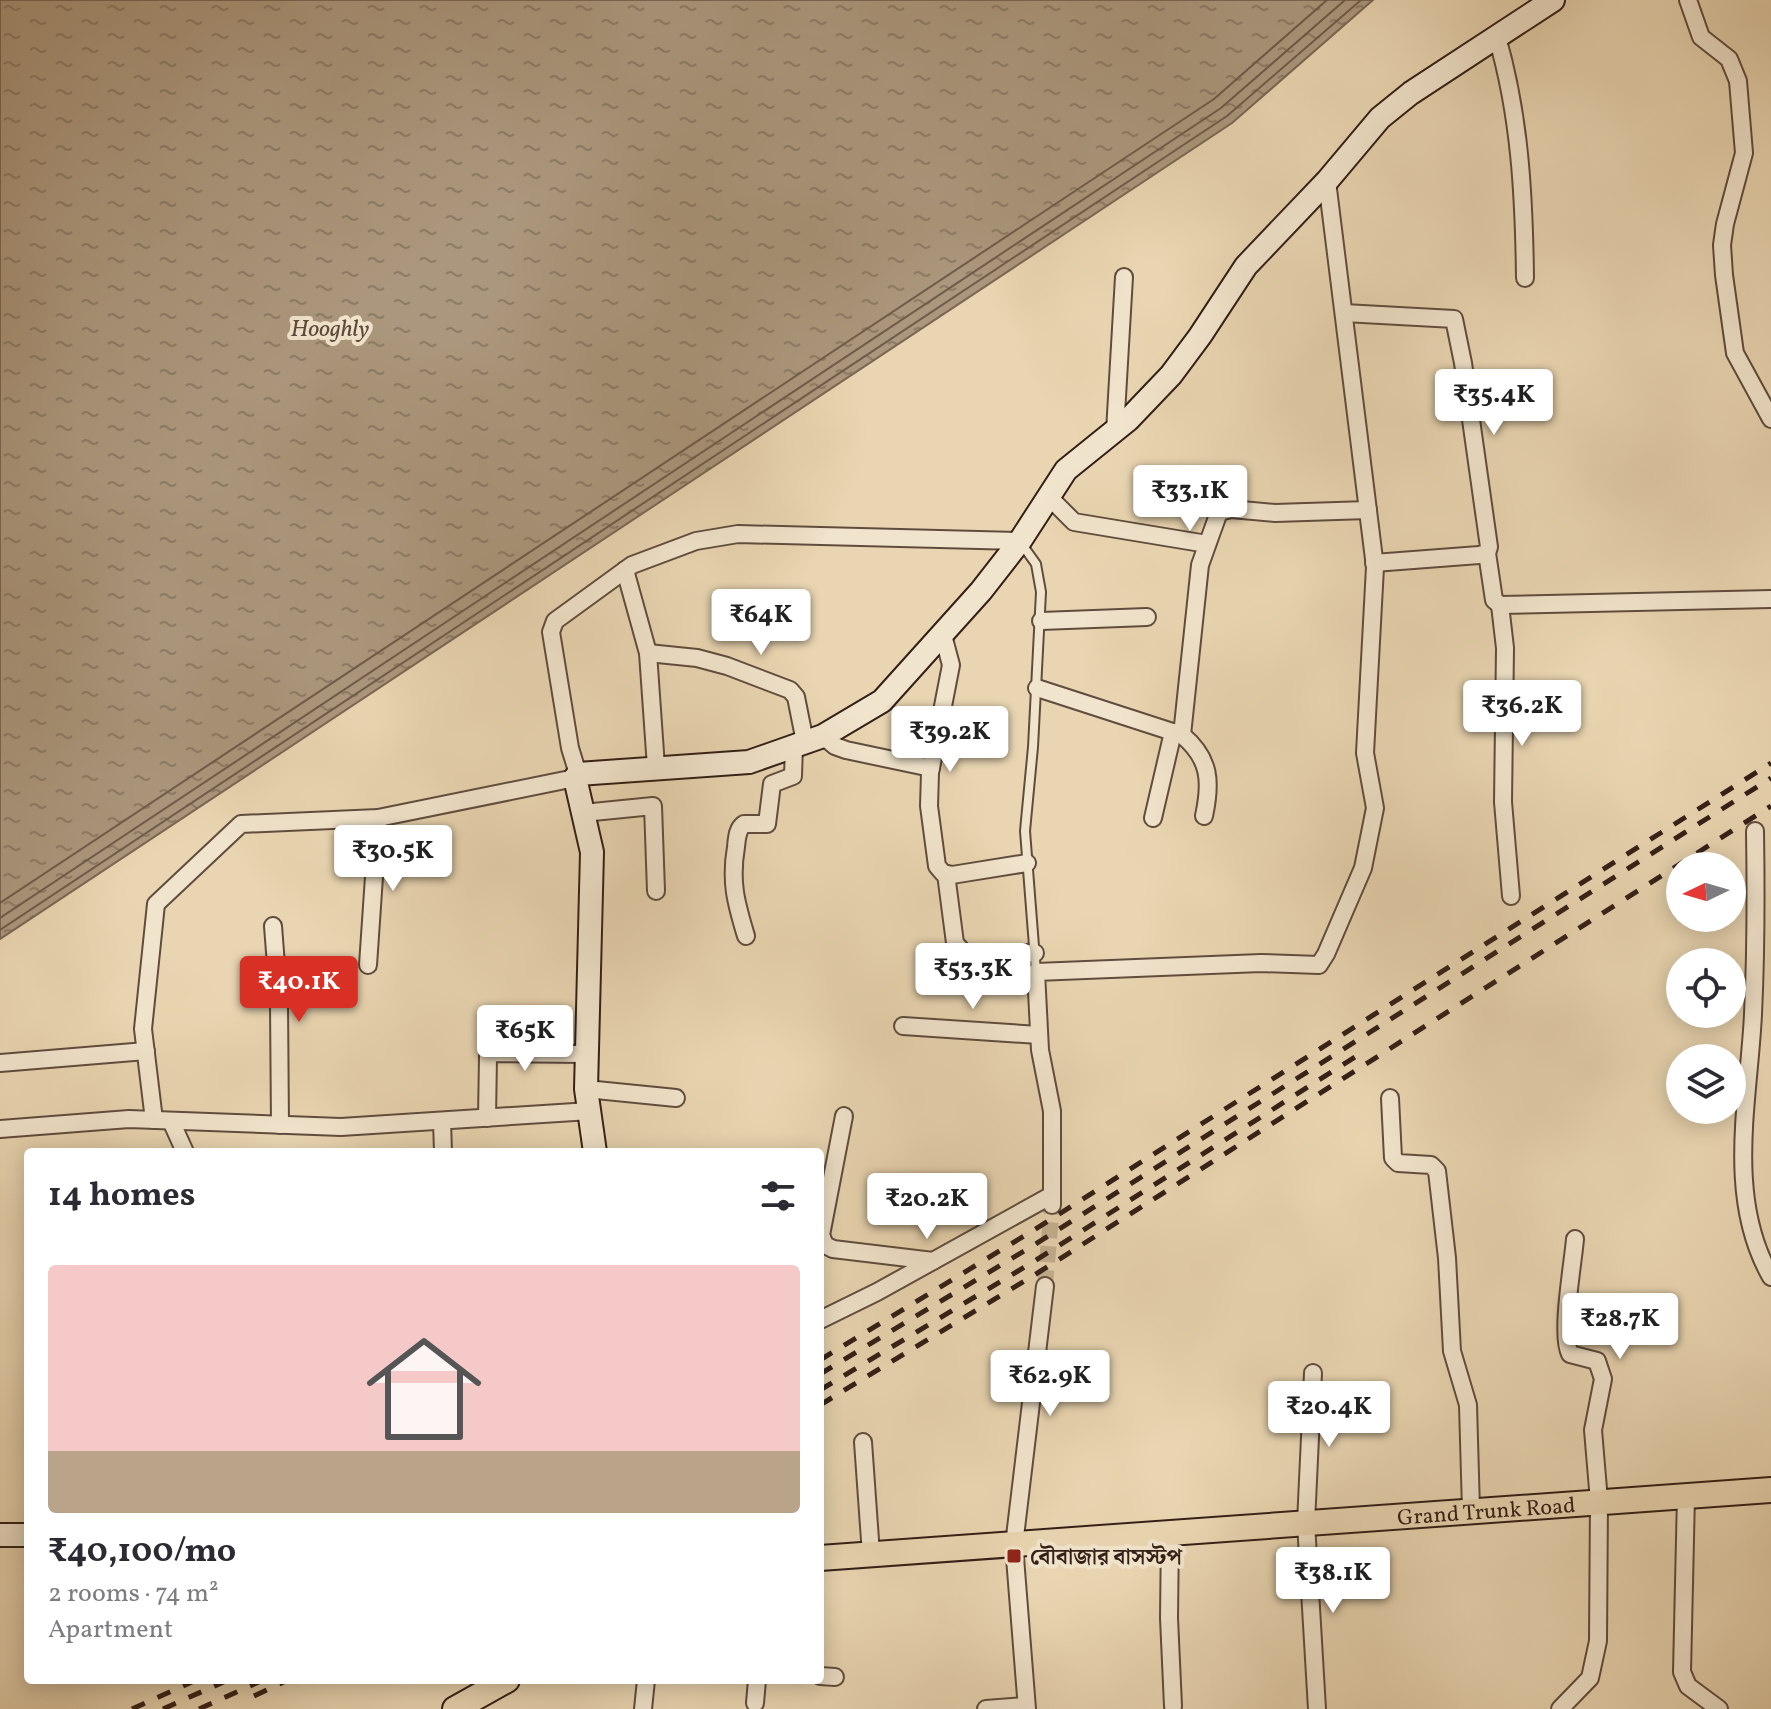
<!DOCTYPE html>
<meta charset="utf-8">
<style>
body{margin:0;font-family:Vollkorn,"Noto Serif Bengali",serif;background:#f7f7f7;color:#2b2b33;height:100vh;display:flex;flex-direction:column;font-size:30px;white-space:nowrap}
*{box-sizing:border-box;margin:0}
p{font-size:26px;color:#7c7c81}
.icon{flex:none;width:44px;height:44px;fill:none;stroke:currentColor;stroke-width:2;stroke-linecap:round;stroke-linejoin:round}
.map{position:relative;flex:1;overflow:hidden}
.panel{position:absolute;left:24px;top:1148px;width:800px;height:536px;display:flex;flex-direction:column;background:#fff;border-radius:8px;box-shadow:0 4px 20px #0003}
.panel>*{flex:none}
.needle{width:52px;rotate:265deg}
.fabs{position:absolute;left:1666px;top:852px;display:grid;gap:16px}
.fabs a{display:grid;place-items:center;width:80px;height:80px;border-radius:50%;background:#fff;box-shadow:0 4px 20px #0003;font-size:40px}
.price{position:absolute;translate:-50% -68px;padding:0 18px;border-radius:8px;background:#fff;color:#222;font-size:26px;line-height:52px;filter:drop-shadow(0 2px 4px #0008)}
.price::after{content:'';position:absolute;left:50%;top:48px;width:24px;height:18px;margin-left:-12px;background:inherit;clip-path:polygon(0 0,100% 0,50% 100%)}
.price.on{background:#d93025;color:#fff}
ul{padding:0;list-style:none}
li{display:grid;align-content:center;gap:16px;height:424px;padding:0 24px}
li span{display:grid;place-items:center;height:248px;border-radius:8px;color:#555}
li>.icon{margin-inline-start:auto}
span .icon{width:144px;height:144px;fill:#fffc;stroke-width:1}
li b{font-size:34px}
h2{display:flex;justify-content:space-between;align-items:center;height:96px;padding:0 24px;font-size:34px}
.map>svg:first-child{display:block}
</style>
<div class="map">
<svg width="1771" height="1709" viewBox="0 0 1771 1709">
<defs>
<pattern id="water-ripples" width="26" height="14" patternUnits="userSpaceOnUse" patternTransform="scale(2)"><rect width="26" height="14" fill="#ab977d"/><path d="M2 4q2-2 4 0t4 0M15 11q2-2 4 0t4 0" fill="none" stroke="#8c7b65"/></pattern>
</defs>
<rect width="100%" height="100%" fill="#e9d5b1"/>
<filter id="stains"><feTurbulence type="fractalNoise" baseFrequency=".0025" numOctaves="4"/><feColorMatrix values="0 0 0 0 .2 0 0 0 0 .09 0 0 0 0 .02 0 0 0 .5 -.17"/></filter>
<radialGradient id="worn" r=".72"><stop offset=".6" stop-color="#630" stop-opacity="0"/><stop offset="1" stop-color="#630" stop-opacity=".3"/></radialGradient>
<path fill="url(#water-ripples)" stroke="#7b6754" stroke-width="2" d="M0 0H1373L1232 123 0 939Z"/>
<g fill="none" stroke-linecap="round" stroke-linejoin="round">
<g stroke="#6f5b4a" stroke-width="2">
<path d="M0 903 1214 99 1327 0"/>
<path d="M0 918 1221 108 1345 0"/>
<path d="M0 930 1227 116 1361 0"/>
</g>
<path stroke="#c5b192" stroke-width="16" stroke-dasharray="16 8" stroke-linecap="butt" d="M1045 1286 1052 1205"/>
<defs>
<path id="lane" d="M1021 543 1036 564 1041 592 1033 747 1025 831 1036 972"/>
<g id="street">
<path d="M1688 0 1701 37 1729 59 1738 81 1744 153 1725 224 1722 245 1724 275 1735 353 1771 419"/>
<path d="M1497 37C1520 116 1524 196 1525 278"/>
<path d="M1344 313 1454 319 1463 363 1489 547 1487 553 1479 555 1374 563"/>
<path d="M1115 431 1124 277"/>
<path d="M1049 497 1074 522 1207 544"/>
<path d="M1487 553 1494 600 1500 605 1771 599"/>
<path d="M625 570 648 653 656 767"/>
<path d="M1500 605 1505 648 1503 802 1511 896"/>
<path d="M1041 621 1147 617"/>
<path d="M943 635 951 665 930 773 929 806 937 866 943 873 952 875 1027 863"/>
<path d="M648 653 697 658 727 666 790 690 796 697 805 742"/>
<path d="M1037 688 1182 735C1211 759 1211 783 1204 816"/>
<path d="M1182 735 1200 565 1219 512 1231 509 1275 513 1368 510"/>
<path d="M823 736 835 746 846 750 931 768"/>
<path d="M578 774 570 748 551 632 555 621 632 565 696 541 738 534 1020 541"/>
<path d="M583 813 653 806 656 891"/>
<path d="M1153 818 1173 732"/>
<path d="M1755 831C1756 892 1756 952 1753 1014 1749 1100 1725 1197 1771 1277"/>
<path d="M946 874 955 943 964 953H1035"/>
<path d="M273 926 279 1004 280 1125"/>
<path d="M746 936C736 903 730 882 736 847 737 838 737 829 744 824H767L772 784 793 776 794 746"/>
<path d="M368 965 378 818"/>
<path d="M903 1026 1039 1035"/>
<path d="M0 1063 146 1051"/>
<path d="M586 1089 676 1098"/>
<path d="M1390 1098 1393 1158 1398 1163 1431 1165 1437 1171 1447 1258 1452 1351 1468 1405 1471 1510"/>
<path d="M844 1116 821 1235 825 1245 833 1249 933 1261"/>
<path d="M487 1118 488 1056 490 1053 587 1054"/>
<path d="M154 1120 143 1029 156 904 241 824 378 818 575 778"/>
<path d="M171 1121 185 1152"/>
<path d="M442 1121 443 1152"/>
<path d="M0 1129 129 1119 341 1127 590 1111"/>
<path d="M1052 1205V1111L1040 1050 1036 972 1261 963 1319 965 1326 954 1363 868 1375 808 1365 753 1375 567 1327 181"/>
<path d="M820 1320 877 1292 1052 1195"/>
<path d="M1313 1373 1306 1523 1317 1709"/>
<path d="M863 1442 871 1554"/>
<path d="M1686 1495 1682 1672 1688 1686 1719 1709"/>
<path d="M1170 1533 1169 1618 1173 1706"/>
<path d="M820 1676 835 1677"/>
<path d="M755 1703 757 1680"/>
<path d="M643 1709 646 1680"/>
<path d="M986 1709 1026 1706"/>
<path d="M1027 1709 1014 1545 1045 1286"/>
<path d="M1560 1709 1590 1678 1598 1641 1599 1501 1593 1430 1603 1379 1597 1361 1570 1354C1560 1334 1573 1264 1575 1239"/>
</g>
<g id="secondary">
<path d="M595 1152 586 1089 592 852 575 778 578 774 749 762 823 736 882 701 981 591 1020 541 1066 470 1128 420 1171 375 1200 336 1246 266 1327 181 1380 118 1411 93 1553 0"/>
<path d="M0 1535H28"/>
</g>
<g id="primary">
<path id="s1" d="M820 1558 1771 1490"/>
<path d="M455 1709 507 1680"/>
</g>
</defs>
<use href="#lane" stroke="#604c3e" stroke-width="12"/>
<use href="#street" stroke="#604c3e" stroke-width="20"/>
<use href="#secondary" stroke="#331f17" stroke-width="26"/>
<use href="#primary" stroke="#331f17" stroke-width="28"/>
<use href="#lane" stroke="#f1e4cc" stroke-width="8"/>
<use href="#street" stroke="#f1e4cc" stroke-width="16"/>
<use href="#secondary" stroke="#f1e4cc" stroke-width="22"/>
<use href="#primary" stroke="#e9d5b1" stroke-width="24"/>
<g stroke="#331f17" stroke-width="5" stroke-dasharray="14 14" stroke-linecap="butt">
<path d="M820 1360 1034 1230 1771 763"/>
<path d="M820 1374 1034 1245 1771 778"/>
<path d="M820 1390 1033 1262 1366 1050"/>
<path d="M820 1405 1036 1274 1771 806"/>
<path d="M254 1696 288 1680"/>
<path d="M132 1709 196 1680"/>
<path d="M163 1709 228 1680"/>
<path d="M199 1709 263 1680"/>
</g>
</g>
<rect fill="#8f2418" stroke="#f1e4cc" stroke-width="3" x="1006" y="1548" width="16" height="16" rx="4"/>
<g text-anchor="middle" stroke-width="8" stroke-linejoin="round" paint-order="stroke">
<g font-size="22" fill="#331f17" stroke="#f1e4cc">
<text dy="8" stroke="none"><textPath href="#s1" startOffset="668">Grand Trunk Road</textPath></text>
</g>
<g font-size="22" font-weight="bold" fill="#331f17" stroke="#f1e4cc" text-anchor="start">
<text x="1030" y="1564">বৌবাজার বাসস্টপ</text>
</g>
<g font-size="24" font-style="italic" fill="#5d493b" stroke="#f1e4cc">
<text x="330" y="336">Hooghly</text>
</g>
</g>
<rect width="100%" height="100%" filter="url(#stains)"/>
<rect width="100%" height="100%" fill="url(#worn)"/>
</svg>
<div class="fabs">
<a><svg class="needle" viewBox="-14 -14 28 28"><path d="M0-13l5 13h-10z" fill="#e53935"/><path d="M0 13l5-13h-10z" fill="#7c7c81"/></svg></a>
<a><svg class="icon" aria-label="locate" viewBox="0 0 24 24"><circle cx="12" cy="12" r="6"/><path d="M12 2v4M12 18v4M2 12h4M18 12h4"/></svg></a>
<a><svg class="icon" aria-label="layers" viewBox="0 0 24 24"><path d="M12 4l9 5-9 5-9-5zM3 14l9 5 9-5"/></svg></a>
</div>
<b class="price" style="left:1494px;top:437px">₹35.4K</b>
<b class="price" style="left:1190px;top:533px">₹33.1K</b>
<b class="price" style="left:761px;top:657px">₹64K</b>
<b class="price" style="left:1522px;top:748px">₹36.2K</b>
<b class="price" style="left:950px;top:774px">₹39.2K</b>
<b class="price" style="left:393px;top:893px">₹30.5K</b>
<b class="price" style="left:973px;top:1011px">₹53.3K</b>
<b class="price on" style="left:299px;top:1024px">₹40.1K</b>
<b class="price" style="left:525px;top:1073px">₹65K</b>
<b class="price" style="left:927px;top:1241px">₹20.2K</b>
<b class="price" style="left:1620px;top:1361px">₹28.7K</b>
<b class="price" style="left:1050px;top:1418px">₹62.9K</b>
<b class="price" style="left:1329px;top:1449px">₹20.4K</b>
<b class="price" style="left:1333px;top:1615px">₹38.1K</b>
<section class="panel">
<h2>14 homes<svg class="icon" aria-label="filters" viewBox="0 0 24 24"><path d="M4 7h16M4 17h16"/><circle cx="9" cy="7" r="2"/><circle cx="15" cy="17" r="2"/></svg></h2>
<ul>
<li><span style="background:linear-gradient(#f6c9c9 75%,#b9a48a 0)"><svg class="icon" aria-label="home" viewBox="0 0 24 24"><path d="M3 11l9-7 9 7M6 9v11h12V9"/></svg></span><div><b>₹40,100/mo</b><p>2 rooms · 74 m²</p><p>Apartment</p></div></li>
</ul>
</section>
</div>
